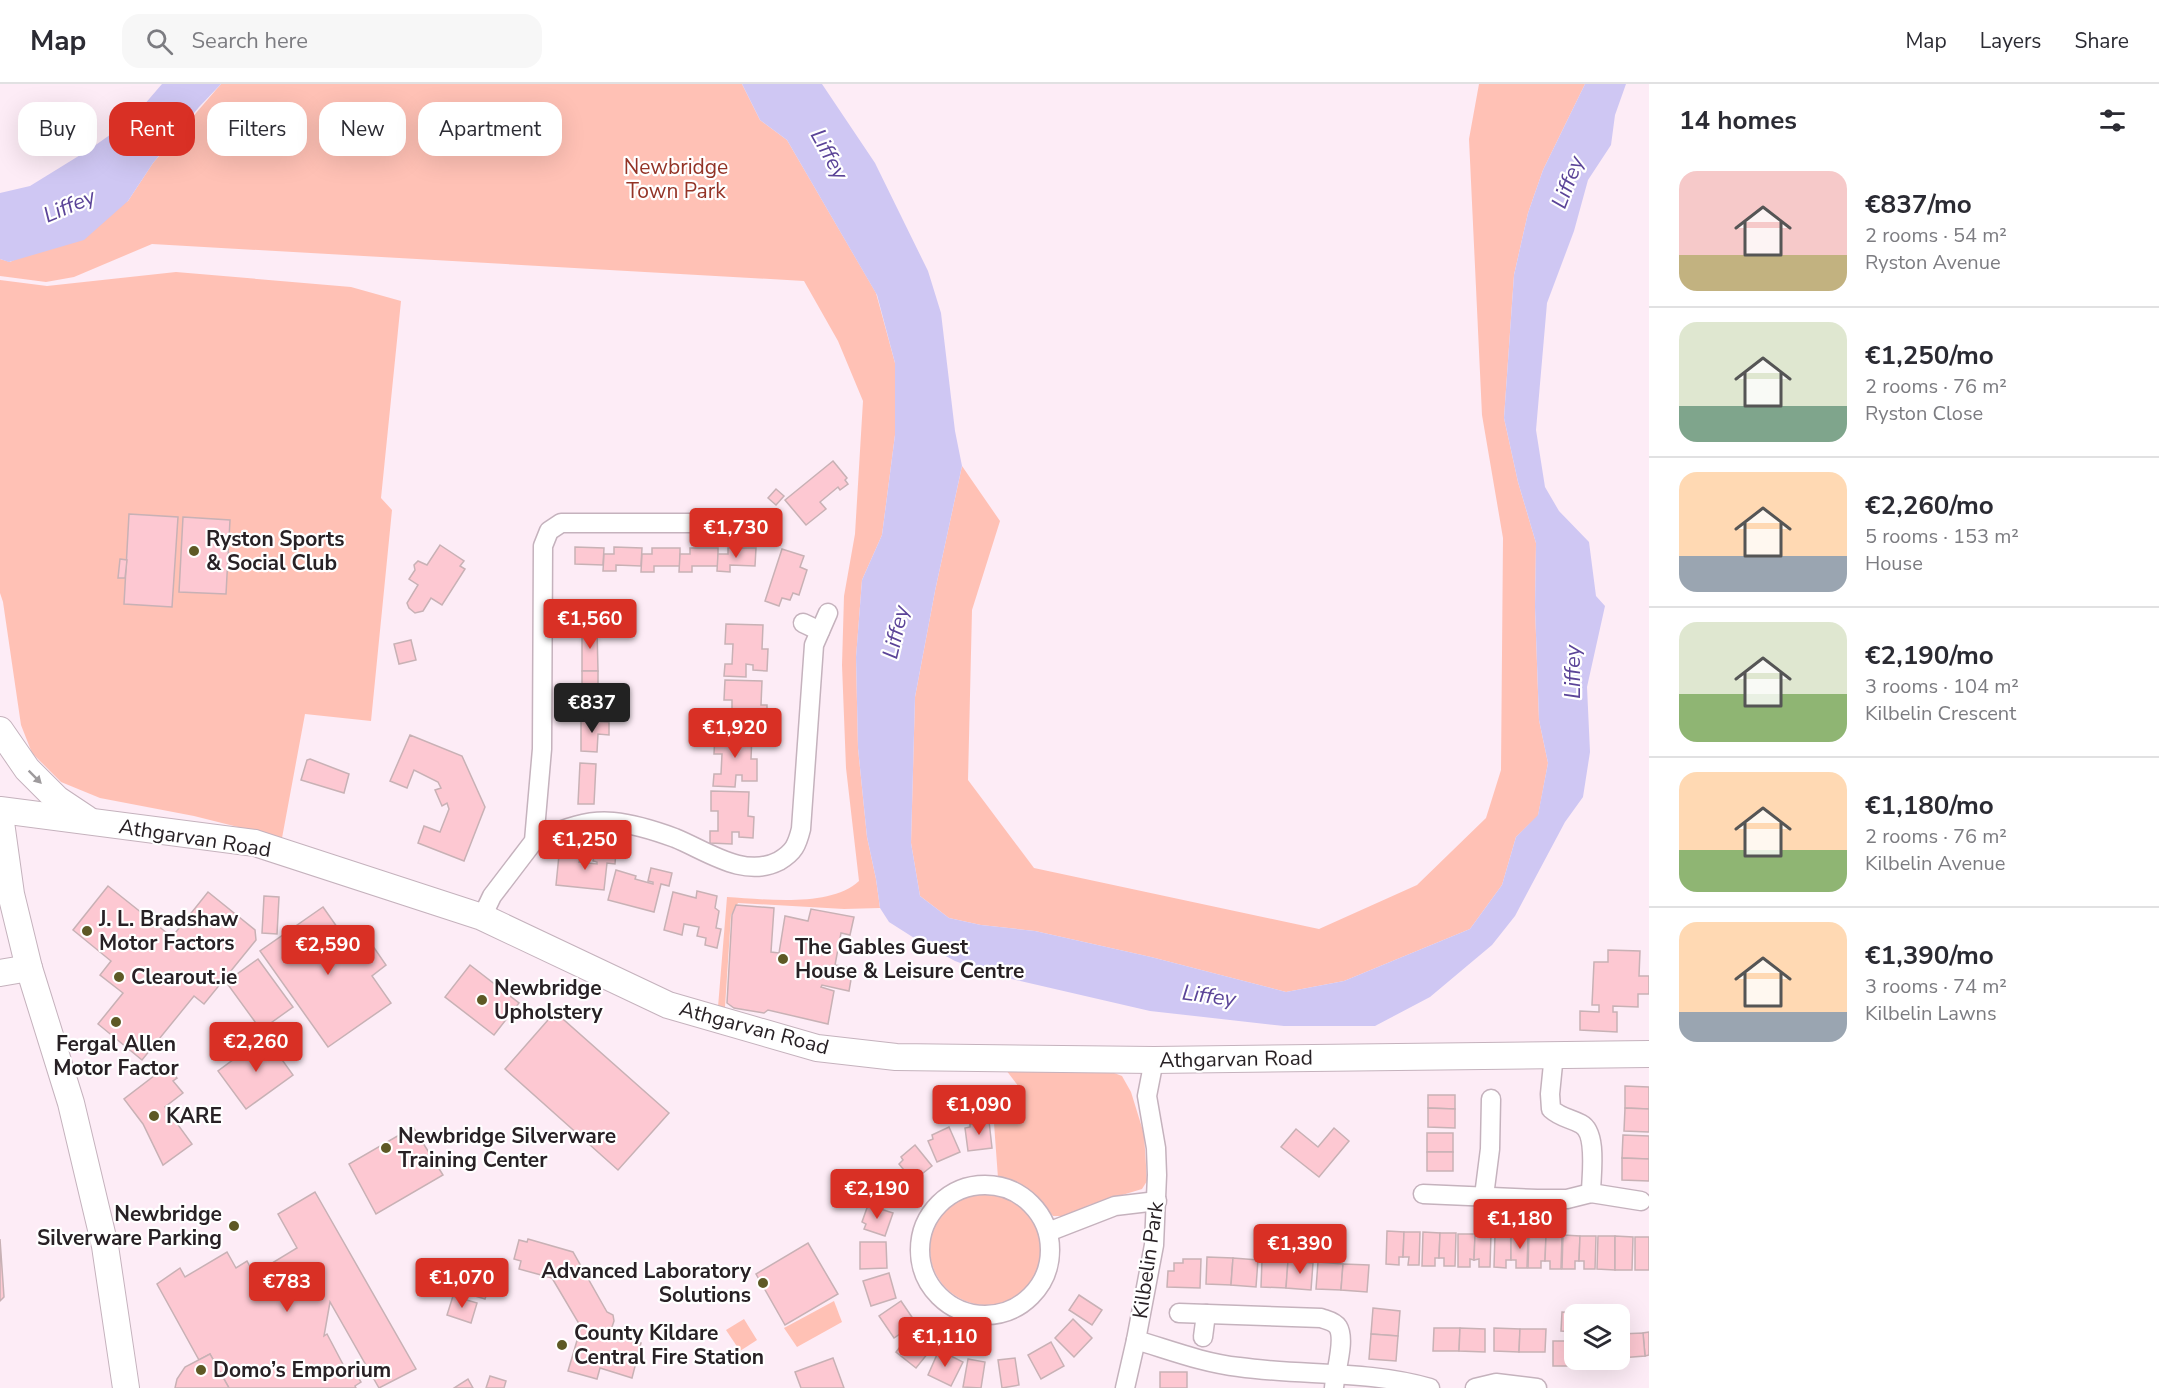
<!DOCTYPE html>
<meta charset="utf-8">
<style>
body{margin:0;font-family:"Nunito Sans",sans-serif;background:#f7f7f7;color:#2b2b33;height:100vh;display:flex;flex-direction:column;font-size:22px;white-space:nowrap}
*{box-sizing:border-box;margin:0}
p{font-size:20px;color:#7c7c81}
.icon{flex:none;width:33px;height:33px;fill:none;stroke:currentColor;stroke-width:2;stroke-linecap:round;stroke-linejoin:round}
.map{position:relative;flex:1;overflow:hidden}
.side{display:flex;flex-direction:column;background:#fff;width:510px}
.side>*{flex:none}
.banner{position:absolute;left:18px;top:18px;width:570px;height:54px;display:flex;gap:12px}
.controls{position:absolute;left:1564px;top:1220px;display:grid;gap:12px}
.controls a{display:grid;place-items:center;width:66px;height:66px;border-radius:12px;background:#fff;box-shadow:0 6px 24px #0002;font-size:30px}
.price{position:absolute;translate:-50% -51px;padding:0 14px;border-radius:6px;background:#d93025;color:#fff;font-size:20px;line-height:39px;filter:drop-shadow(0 2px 3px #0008)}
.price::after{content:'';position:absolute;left:50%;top:36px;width:18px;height:14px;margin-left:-9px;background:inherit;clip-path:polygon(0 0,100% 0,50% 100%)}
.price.selected{background:#222;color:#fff}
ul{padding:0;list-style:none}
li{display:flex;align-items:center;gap:18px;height:150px;padding:0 30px}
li+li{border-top:2px solid #e1e1e2}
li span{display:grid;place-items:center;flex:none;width:168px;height:120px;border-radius:18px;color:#555}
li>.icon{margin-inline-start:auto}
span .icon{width:72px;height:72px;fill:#fffc;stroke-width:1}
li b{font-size:26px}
h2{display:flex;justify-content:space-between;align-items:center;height:72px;padding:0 30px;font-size:26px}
.chip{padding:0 21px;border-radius:18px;background:#fff;box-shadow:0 6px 24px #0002;font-size:21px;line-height:54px}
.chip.selected{background:#d93025;color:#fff}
header{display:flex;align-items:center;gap:36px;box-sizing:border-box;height:84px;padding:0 30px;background:#fff;border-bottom:2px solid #e1e1e2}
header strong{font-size:28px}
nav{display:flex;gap:33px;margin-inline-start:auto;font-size:21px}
.search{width:420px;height:54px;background:#f7f7f7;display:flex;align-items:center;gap:15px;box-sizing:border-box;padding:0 21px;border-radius:18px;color:#7c7c81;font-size:22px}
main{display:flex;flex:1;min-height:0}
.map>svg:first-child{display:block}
</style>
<header>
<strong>Map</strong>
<div class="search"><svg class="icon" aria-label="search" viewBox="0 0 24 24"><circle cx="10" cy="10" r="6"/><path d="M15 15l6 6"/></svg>Search here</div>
<nav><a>Map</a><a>Layers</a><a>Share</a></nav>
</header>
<main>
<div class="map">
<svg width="1649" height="1304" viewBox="0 0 1649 1304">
<rect width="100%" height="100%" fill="#fdecf6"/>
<g fill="#ffc1b5">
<path d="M221 0H742L760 36 787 56 876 209 895 279V351L882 451 862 496 856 574 858 664 867 753 876 795 880 824 844 825 738 819 731 831 725 923H718L727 813C764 815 830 824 859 797L846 684 842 581 844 512 855 450 863 317 838 257 804 197 152 160 74 193 46 198 0 192V175L10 178 128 117 153 79Z"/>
<path d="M1479 0H1585L1543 86 1528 129 1514 191 1504 334 1518 398 1536 459 1535 523 1539 636 1548 679 1538 732 1516 753 1502 801 1470 845 1344 897 1286 908 1151 873 1035 847 981 841 949 834 920 812 911 759 915 613 935 507 962 382 1000 437 972 526 968 696 1034 784 1319 845 1417 801 1486 734 1501 686 1503 454 1482 331 1469 55Z"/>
<path d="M176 188 351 203 401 217 381 414 392 426 371 637 305 630 282 754 194 732 100 714 61 698 32 669 21 641 3 518 0 509V196L47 202Z"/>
<path d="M1006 986 1109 987 1122 992 1131 1008 1144 1050 1147 1097 1142 1105 1089 1121 1066 1132H1053L1035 1112 1021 1101 998 1094 992 1012 1025 1011Z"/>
<circle cx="986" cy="1165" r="56"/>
<path d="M834 1217 842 1238 797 1263 784 1244Z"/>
<path d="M744 1235 757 1256 740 1267 726 1246Z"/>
</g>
<g fill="#cfc7f3">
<path d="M162 0H221L199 23 153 79 128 117 84 156 9 178 0 175V109L30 102 90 65 131 36Z"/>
<path d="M742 0H822L875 79 928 187 941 229 955 347 962 382 935 507 915 613 911 759 920 812 949 834 981 841 1035 847 1151 873 1286 908 1344 897 1470 845 1502 801 1516 753 1538 731 1548 679 1539 636 1535 523 1536 459 1518 398 1504 334 1514 191 1528 129 1543 86 1585 0H1626L1615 31 1611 61 1588 96 1574 147 1547 219 1536 346 1545 403 1559 427 1589 458 1596 512 1605 522 1587 603 1590 668 1583 713 1565 738 1515 832 1492 861 1430 913 1375 942H1284L1150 927 990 890 955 877 922 859 889 838 880 824 876 795 867 753 858 664 856 573 862 496 882 451 895 351V279L877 211 787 56 760 36Z"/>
</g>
<g fill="#fdc8d2" stroke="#c8b1b5" stroke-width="1.5">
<path d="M833 377 847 394 845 396 848 400 840 406 838 403 820 418 826 425 806 441 785 416Z"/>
<path d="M776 405 784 412 776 421 768 414Z"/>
<path d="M129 430 178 433 172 523 124 520Z"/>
<path d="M183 433 230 436 226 510 179 508Z"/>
<path d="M762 444H780V459L762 458Z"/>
<path d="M440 461 464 477 460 482 465 485 442 521 431 514 423 527 415 529 409 524 407 519 418 501 409 495 415 486 414 481 418 477 427 481Z"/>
<path d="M575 463 604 464 603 481 575 480Z"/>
<path d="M614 463 642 464 641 482 616 481V487H603L604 470H614Z"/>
<path d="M652 464H680V482H654V488H641L642 470H652Z"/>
<path d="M690 464H718V482H692V488H679L680 470H690Z"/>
<path d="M728 464H756L755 482 730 481V488L717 487 718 470H728Z"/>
<path d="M782 465 804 472 800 483 807 486 799 511 793 509 790 516 782 514 779 522 765 517Z"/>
<path d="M120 475 127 476 125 494H118Z"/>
<path d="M726 540 763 541 762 565H768L767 587 753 586V581L746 580V593L724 592 725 580H732L733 560H725Z"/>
<path d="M597 545 598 587H582V546Z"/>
<path d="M411 556 416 576 399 580 394 560Z"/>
<path d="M582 587H598V609H602V624H582Z"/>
<path d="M725 596 762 597 761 621H767V643L752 642V636H746L745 649 723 648 724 636H732V616H724Z"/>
<path d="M581 637 609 638V651L598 650 597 668 581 667Z"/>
<path d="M715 650 752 651 751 675H757V697H742V691H736L735 703 713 702 714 690H721L722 670H714Z"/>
<path d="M410 651 462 672 485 723 464 777 418 759 424 742 440 748 449 725 447 719 442 722 435 706 441 704 438 698 414 686 407 704 390 697Z"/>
<path d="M310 675 349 690 344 709 301 696 307 676Z"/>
<path d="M580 679 596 680 594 720H578Z"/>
<path d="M711 707 749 708 748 732 754 733 753 754 739 753V748H732V760L710 759V747H718V727H711Z"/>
<path d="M595 766 616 768 615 780 607 779 604 806 556 801 559 771 580 774 579 778 597 780V778L593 777Z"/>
<path d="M651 784 672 789 669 802 661 800 654 828 608 816 616 786 636 792 635 795 653 800V798L648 797Z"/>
<path d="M108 802 172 853 208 808 255 846 256 856 204 920 194 912 142 976 98 940 123 909 100 891 111 877 73 846Z"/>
<path d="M697 807 717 812 715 824 719 827 716 844 721 845 717 864 705 861 706 854 697 852 699 843 684 840 682 851 664 846 673 808 696 814Z"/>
<path d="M264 812 279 813 277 850 262 849Z"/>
<path d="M736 821 774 824 771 868 779 869 785 832 808 837 811 825 854 833 850 851 841 849 835 881 853 884 849 907 822 901 821 903 834 907 828 940 768 926 764 929 734 924 727 919 732 831Z"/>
<path d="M323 823 351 863 366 852 386 881 372 892 391 919 328 963 260 867Z"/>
<path d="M1608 866 1640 867 1639 892H1649V910H1638V923L1613 922V928H1617V948L1580 946V927L1599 928V921H1592L1594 878H1608Z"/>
<path d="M258 875 293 923 261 946 226 898Z"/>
<path d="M470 881 519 919 494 951 445 913Z"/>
<path d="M555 928 669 1029 618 1086 505 985Z"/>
<path d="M265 952 293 991 246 1025 218 987Z"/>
<path d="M167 982 177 994 173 997 183 1009 165 1023 192 1060 163 1081 143 1040 124 1015Z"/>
<path d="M1625 1002 1649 1003V1025L1625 1024Z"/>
<path d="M1428 1011H1455V1025L1428 1024Z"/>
<path d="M1428 1024 1455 1025V1044L1428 1043Z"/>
<path d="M1625 1024 1649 1025V1048L1624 1047Z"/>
<path d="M989 1037 992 1064 968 1067 965 1044 970 1043V1040Z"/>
<path d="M413 1043 443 1091 376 1130 349 1080Z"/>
<path d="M949 1043 960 1068 937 1078 928 1057 933 1055 932 1051Z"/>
<path d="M1334 1044 1349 1057 1319 1093 1281 1063 1296 1045 1318 1063Z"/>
<rect x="1427" y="1049" width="26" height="19"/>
<path d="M1623 1051 1649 1052V1075L1622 1074Z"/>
<path d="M915 1061 932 1082 913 1097 899 1080 903 1076 901 1073Z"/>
<rect x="1427" y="1068" width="26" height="19"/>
<path d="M1622 1074 1649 1075V1097L1622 1096Z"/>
<path d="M885 1087 908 1100 896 1122 876 1111 879 1105 876 1104Z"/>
<path d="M315 1108 416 1285 379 1304 330 1218 324 1252 327 1250 346 1286 352 1283 361 1298 355 1302 356 1304H229L210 1270 199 1276 157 1200 180 1184 185 1193 227 1168 236 1184 247 1177 254 1190 297 1164 278 1130Z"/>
<path d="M868 1121 893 1129 885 1152 864 1145 866 1140 862 1138Z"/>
<path d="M1387 1147 1404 1148 1403 1173H1399V1181L1386 1180Z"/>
<path d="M1404 1148H1420L1419 1181H1408L1409 1173H1403Z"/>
<path d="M1423 1148 1440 1149 1439 1174H1435V1182H1422Z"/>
<path d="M1440 1149H1456L1455 1182H1444V1174H1439Z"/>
<path d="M1458 1150H1475L1474 1176 1470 1175V1183H1458Z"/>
<path d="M1475 1150H1491L1490 1183H1479V1175L1474 1176Z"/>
<path d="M1495 1150 1511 1151V1176H1506V1184L1494 1183Z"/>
<path d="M1511 1151H1528L1527 1184H1516V1176H1511Z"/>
<path d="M1529 1151H1546L1545 1177H1541V1184H1528Z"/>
<path d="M1546 1151 1562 1152 1561 1185H1550V1177H1545Z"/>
<path d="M1563 1151 1580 1152 1579 1177H1575V1185H1562Z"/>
<path d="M1580 1152H1596L1595 1185H1584V1177H1579Z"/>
<path d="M1598 1152H1615V1186L1597 1185Z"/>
<path d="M1615 1152 1633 1153 1632 1186H1615Z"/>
<rect x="1635" y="1153" width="14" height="33"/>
<path d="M0 1155 4 1213 0 1217Z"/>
<path d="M528 1155 573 1168 607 1228 613 1231 614 1237 610 1249 641 1259 632 1294 600 1284 597 1295 568 1287 581 1243 552 1194 519 1185 521 1177 514 1175 519 1156 527 1158Z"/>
<path d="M860 1158H886L887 1184 860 1185Z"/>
<path d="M808 1159 838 1210 785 1241 756 1190Z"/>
<path d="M1207 1173 1233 1174 1231 1201 1206 1200Z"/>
<path d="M1233 1174 1258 1176 1256 1203 1231 1201Z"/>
<path d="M1183 1175H1201L1200 1204 1167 1203 1168 1187H1174V1179H1183Z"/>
<path d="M1262 1176 1288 1177 1286 1204 1261 1203Z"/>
<path d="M1288 1177 1313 1179 1311 1206 1286 1204Z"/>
<path d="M1318 1178 1343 1180 1341 1206 1316 1205Z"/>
<path d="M470 1179 494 1186 485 1215 462 1208Z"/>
<path d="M1343 1180 1369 1181 1367 1208 1341 1206Z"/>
<path d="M889 1189 896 1214 871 1222 863 1197Z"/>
<path d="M1079 1211 1102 1226 1092 1241 1069 1226Z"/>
<path d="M453 1212 477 1219 471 1239 447 1231Z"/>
<path d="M901 1217 916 1239 894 1254 879 1232Z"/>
<path d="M1373 1224 1400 1227 1398 1252 1371 1250Z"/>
<path d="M1562 1228 1577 1229 1575 1230V1248L1561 1247Z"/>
<path d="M1073 1235 1092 1254 1074 1273 1055 1254Z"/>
<path d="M1434 1244H1460L1459 1267H1433Z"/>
<path d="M1460 1244 1485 1245V1268L1459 1267Z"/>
<path d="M1494 1244 1520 1245 1519 1268 1494 1267Z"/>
<path d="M1520 1245H1546L1545 1268H1519Z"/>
<path d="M912 1247 933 1263 916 1284 896 1268Z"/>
<path d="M1649 1248V1271L1645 1272 1643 1249Z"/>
<path d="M1643 1249 1645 1272 1620 1274V1250Z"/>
<path d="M1371 1250 1398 1252 1396 1277 1369 1275Z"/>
<path d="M1553 1257H1575L1577 1282H1553Z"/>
<path d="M1051 1258 1064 1282 1041 1295 1028 1271Z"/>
<path d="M939 1266 963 1278 951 1302 928 1291Z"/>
<path d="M210 1270 229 1304H175L177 1295 185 1283Z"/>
<path d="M833 1274 844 1304H801L795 1288Z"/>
<path d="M1015 1274 1019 1301 1002 1304 998 1276Z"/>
<path d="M968 1275 985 1278 981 1304 963 1303Z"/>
<path d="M1586 1275H1610L1611 1277 1587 1281Z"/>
<rect x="1160" y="1288" width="27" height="16"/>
<path d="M490 1292 506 1297 504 1304H486Z"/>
<path d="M468 1295 473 1304H454Z"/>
</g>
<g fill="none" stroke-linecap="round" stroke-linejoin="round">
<defs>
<g id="street">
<path d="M803 539 820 547"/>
<path d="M534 757C559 747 585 735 613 738 634 740 656 747 675 754 707 767 744 795 779 777 794 768 797 761 801 745L814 561 828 529"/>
<path d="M482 833 492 812 534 757 542 665 543 462 549 447 561 439H735"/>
<path d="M1554 970 1550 1010 1551 1025C1561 1034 1570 1034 1581 1040 1598 1049 1591 1092 1591 1109"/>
<circle cx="985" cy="1166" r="65"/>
<path d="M1423 1110 1537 1115H1567L1591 1109 1641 1117"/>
<path d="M1484 1112 1490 1065 1491 1015"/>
<path d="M1048 1148 1115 1122 1157 1117"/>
<path d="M1179 1229 1321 1234C1326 1236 1334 1237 1338 1243 1346 1256 1335 1288 1334 1304"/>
<path d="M1203 1253 1206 1230"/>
<path d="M1136 1256C1170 1266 1203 1279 1239 1283 1302 1292 1368 1286 1430 1304"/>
<path d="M1125 1304 1136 1256 1154 1161 1157 1091 1156 1064 1147 1012 1154 976"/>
<path d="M1475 1304 1496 1299 1537 1304"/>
</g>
<g id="secondary">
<path d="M0 646 27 685 57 715 87 735"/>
<path d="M0 726 255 759 482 833 668 921 817 964 896 973 1154 976 1649 970"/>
<path d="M0 731 11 810 29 884 71 1019 105 1162 126 1304"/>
<path d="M0 889 29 884"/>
</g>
</defs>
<use href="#street" stroke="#c5b2bd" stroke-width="21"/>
<use href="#secondary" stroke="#c5b2bd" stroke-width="28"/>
<use href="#street" stroke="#fff" stroke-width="18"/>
<use href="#secondary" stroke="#fff" stroke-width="26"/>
</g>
<defs><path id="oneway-solid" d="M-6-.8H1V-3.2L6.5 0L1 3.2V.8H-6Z" transform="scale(1.5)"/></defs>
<use fill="#9e9b9d" href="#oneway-solid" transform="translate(35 693) rotate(45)"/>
<g fill="#5e5925" stroke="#fff" stroke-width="2">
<circle cx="194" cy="467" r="6"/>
<circle cx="87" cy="847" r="6"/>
<circle cx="783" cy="875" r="6"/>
<circle cx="119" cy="893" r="6"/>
<circle cx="482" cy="916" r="6"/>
<circle cx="116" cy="938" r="6"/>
<circle cx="154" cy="1032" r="6"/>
<circle cx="386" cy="1064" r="6"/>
<circle cx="234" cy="1142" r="6"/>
<circle cx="763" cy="1199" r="6"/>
<circle cx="562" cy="1261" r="6"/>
<circle cx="201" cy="1286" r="6"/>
</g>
<g text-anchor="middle" stroke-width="4.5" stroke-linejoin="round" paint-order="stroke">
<g font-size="21" fill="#933326" stroke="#fff">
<text x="676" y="90">Newbridge<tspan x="676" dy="24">Town Park</tspan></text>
</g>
<g font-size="21" font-weight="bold" fill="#282125" stroke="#fff" text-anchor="start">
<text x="206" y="462">Ryston Sports<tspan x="206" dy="24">&amp; Social Club</tspan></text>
<text x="99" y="842">J. L. Bradshaw<tspan x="99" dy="24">Motor Factors</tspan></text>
<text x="795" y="870">The Gables Guest<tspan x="795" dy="24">House &amp; Leisure Centre</tspan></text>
<text x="131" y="900">Clearout.ie</text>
<text x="494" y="911">Newbridge<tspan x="494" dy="24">Upholstery</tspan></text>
<text x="116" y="967" text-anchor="middle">Fergal Allen<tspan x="116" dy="24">Motor Factor</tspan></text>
<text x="166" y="1039">KARE</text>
<text x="398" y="1059">Newbridge Silverware<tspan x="398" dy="24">Training Center</tspan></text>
<text x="222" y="1137" text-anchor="end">Newbridge<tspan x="222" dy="24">Silverware Parking</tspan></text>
<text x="751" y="1194" text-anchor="end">Advanced Laboratory<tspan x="751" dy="24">Solutions</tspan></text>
<text x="574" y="1256">County Kildare<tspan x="574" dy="24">Central Fire Station</tspan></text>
<text x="213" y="1293">Domo’s Emporium</text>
</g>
<g font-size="21" fill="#282125" stroke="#fff">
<text transform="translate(195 754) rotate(9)" y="7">Athgarvan Road</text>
<text transform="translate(754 944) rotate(15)" y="7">Athgarvan Road</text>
<text transform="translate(1236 975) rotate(-1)" y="7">Athgarvan Road</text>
<text transform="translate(1148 1176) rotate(-82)" y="7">Kilbelin Park</text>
</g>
<g font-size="22" font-style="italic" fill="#5b4498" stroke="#fff">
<text transform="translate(830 70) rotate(61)" y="8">Liffey</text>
<text transform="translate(1567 98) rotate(-69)" y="8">Liffey</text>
<text transform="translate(69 121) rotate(-23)" y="8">Liffey</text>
<text transform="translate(895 548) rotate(-77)" y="8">Liffey</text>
<text transform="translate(1572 588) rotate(-90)" y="8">Liffey</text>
<text transform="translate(1209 911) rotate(8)" y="8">Liffey</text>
</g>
</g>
</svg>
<div class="controls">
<a><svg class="icon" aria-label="layers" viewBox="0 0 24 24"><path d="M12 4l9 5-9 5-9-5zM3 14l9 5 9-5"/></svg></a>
</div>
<b class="price" style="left:736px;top:475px">€1,730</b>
<b class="price" style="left:590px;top:566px">€1,560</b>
<b class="price selected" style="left:592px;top:650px">€837</b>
<b class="price" style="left:735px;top:675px">€1,920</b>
<b class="price" style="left:585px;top:787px">€1,250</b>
<b class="price" style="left:328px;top:892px">€2,590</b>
<b class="price" style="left:256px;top:989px">€2,260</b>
<b class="price" style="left:979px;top:1052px">€1,090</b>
<b class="price" style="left:877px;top:1136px">€2,190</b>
<b class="price" style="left:1520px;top:1166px">€1,180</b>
<b class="price" style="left:1300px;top:1191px">€1,390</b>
<b class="price" style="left:462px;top:1225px">€1,070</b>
<b class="price" style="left:287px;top:1229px">€783</b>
<b class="price" style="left:945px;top:1284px">€1,110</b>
<div class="banner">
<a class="chip">Buy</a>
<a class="chip selected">Rent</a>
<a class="chip">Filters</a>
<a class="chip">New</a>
<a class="chip">Apartment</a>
</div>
</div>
<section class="side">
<h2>14 homes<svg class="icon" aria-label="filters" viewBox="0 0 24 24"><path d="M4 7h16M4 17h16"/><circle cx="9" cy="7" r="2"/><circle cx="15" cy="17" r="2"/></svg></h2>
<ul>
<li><span style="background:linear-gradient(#f6c9c9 70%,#c2b280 0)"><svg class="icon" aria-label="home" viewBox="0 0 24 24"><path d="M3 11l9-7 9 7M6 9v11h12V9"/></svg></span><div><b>€837/mo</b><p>2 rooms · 54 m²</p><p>Ryston Avenue</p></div></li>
<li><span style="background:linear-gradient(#dfe7d0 70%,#7fa58c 0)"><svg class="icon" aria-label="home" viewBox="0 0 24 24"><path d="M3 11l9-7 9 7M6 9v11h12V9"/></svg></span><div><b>€1,250/mo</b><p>2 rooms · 76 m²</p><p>Ryston Close</p></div></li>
<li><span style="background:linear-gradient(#ffd9b3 70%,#9aa5b1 0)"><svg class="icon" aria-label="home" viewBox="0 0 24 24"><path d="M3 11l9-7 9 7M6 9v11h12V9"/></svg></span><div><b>€2,260/mo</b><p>5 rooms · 153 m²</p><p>House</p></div></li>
<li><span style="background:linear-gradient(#dfe7d0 60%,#8fb573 0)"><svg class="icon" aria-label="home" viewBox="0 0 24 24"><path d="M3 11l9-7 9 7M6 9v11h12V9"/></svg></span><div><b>€2,190/mo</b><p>3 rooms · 104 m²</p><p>Kilbelin Crescent</p></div></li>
<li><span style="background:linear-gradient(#ffd9b3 65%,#8fb573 0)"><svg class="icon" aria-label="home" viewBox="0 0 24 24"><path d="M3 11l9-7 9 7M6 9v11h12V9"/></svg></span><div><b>€1,180/mo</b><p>2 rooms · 76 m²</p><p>Kilbelin Avenue</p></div></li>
<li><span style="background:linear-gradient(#ffd9b3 75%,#9aa5b1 0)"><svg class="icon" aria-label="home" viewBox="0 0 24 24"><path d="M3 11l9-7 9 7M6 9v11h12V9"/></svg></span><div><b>€1,390/mo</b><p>3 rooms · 74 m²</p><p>Kilbelin Lawns</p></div></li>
</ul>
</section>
</main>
